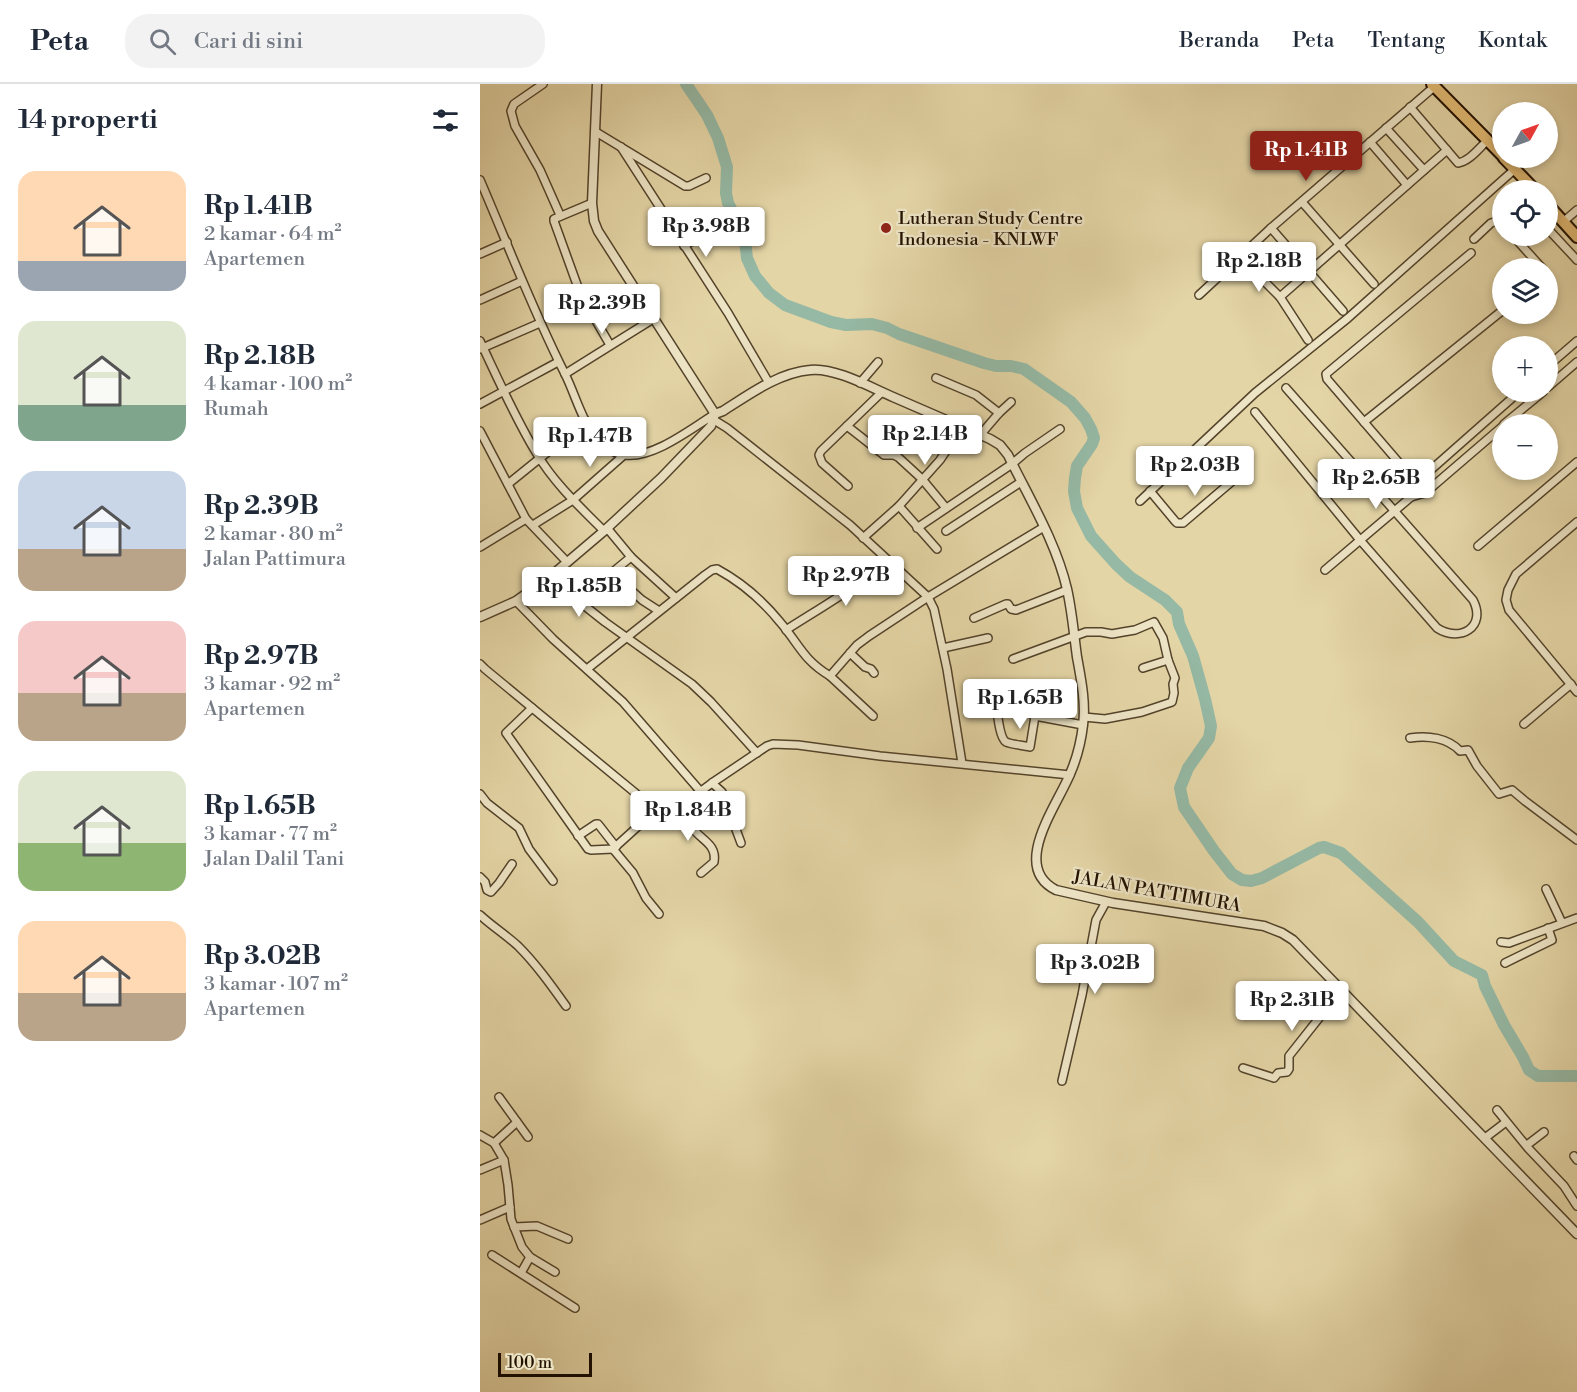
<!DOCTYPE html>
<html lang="id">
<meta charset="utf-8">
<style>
body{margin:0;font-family:"Libre Bodoni",serif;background:#f2f2f3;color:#1f2937;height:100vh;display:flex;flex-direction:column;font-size:22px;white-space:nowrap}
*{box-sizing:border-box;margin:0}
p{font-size:20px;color:#747a83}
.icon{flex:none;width:33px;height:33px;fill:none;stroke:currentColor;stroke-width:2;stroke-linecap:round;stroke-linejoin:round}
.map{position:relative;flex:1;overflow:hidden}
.panel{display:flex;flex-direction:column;background:#fff;width:480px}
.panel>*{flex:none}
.needle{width:39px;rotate:50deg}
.buttons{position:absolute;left:1012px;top:18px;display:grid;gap:12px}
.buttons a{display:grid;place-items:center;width:66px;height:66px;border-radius:50%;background:#fff;box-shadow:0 3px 9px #0003;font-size:30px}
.scale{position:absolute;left:18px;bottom:15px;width:94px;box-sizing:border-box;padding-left:6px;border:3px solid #231200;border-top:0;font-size:16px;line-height:21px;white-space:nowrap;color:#231200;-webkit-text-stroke:4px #ede4c5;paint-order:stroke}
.price{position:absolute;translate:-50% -51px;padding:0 14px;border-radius:6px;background:#fff;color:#222;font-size:20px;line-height:39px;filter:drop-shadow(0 2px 3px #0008)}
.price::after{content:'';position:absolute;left:50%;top:36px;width:18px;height:14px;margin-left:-9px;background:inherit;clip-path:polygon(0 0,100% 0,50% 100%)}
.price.selected{background:#8f2418;color:#fff}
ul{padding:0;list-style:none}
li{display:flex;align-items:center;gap:18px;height:150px;padding:0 18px}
li span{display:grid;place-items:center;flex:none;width:168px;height:120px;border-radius:18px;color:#555}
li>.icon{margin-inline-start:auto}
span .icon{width:72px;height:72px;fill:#fffc;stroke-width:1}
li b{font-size:26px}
h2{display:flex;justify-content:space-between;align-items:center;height:72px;padding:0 18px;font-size:26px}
header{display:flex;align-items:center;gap:36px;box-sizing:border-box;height:84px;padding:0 30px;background:#fff;border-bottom:2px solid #e0e1e3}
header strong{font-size:28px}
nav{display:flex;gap:33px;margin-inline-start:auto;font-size:21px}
.search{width:420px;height:54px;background:#f2f2f3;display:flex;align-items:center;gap:15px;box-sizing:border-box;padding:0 21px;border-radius:24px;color:#747a83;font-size:22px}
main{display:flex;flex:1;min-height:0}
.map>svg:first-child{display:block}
</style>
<header>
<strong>Peta</strong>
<div class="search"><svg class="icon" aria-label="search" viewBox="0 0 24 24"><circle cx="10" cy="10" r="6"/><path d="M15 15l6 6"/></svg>Cari di sini</div>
<nav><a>Beranda</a><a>Peta</a><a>Tentang</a><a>Kontak</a></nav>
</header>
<main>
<section class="panel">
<h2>14 properti<svg class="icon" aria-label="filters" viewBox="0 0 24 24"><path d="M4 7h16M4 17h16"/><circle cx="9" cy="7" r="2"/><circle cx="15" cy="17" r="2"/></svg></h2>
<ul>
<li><span style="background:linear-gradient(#ffd9b3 75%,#9aa5b1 0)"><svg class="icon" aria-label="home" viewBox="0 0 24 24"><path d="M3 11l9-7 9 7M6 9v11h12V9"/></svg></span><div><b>Rp 1.41B</b><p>2 kamar · 64 m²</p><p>Apartemen</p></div></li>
<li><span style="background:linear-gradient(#dfe7d0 70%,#7fa58c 0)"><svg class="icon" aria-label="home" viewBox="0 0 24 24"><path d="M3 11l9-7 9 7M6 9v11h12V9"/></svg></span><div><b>Rp 2.18B</b><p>4 kamar · 100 m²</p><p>Rumah</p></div></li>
<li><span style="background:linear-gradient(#c9d6e8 65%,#b9a48a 0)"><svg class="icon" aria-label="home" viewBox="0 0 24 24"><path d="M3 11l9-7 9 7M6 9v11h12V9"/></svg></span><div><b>Rp 2.39B</b><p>2 kamar · 80 m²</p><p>Jalan Pattimura</p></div></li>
<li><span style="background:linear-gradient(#f6c9c9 60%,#b9a48a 0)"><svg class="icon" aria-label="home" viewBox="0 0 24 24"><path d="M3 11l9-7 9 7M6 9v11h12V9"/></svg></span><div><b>Rp 2.97B</b><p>3 kamar · 92 m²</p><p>Apartemen</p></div></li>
<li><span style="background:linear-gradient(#dfe7d0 60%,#8fb573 0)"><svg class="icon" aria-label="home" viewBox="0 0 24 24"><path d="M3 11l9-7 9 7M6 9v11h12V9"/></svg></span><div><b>Rp 1.65B</b><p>3 kamar · 77 m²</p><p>Jalan Dalil Tani</p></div></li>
<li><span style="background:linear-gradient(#ffd9b3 60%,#b9a48a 0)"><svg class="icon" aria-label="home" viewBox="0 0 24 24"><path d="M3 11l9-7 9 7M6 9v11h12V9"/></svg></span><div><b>Rp 3.02B</b><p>3 kamar · 107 m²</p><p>Apartemen</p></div></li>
</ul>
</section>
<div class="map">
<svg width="1097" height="1308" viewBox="0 0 1097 1308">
<rect width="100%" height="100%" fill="#e4d5a6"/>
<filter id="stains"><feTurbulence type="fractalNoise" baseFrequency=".00333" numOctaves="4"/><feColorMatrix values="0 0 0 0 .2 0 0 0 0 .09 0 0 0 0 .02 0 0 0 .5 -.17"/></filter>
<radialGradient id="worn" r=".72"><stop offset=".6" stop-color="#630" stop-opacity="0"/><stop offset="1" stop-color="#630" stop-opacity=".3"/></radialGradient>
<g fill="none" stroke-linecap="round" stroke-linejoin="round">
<path stroke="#95b9a5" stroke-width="12" d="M206 0 227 31 238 54 247 83 246 109 248 119 261 143 265 156 267 174 275 192 289 209 305 221 351 238 366 241 392 240 407 244 419 250 504 279 516 282H531L544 285 591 318 605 334 611 345 614 354 612 360 597 382 595 394 594 407 597 424 611 452 636 480 650 493 685 516 697 528 699 540 713 572 725 615 731 642 729 654 708 684 700 704 704 723 734 767 752 790 762 796 771 797 782 794 839 764 844 763 861 769 938 838 974 877 1002 891 1005 902 1024 941 1043 973 1049 986 1058 992H1097"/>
<defs>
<g id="minor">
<path d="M63 0 34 20 31 27 35 42 60 86 80 131"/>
<path d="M930 23 978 79C990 77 999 64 1008 56"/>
<path d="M906 44 944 86"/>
<path d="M116 48 205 102H209L226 94"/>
<path d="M890 58 927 101"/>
<path d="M141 63 248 229 289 299"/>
<path d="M0 96C28 161 53 227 85 290 95 310 101 334 114 352 121 361 134 370 145 371 173 375 212 344 235 330"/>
<path d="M822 118 894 200"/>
<path d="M112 119 74 135V137L100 209 130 261"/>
<path d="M1083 138 1097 126"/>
<path d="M791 144 863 227"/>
<path d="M1068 145 1097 176"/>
<path d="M1033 152 1062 184"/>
<path d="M994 155 1011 139 1018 137 1023 141"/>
<path d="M204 162 233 144"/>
<path d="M0 170 27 158"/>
<path d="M776 189 800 213"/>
<path d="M719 211 791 144 955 2"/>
<path d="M0 216 42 197"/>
<path d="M828 256 800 213 967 66"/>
<path d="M0 257C18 295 35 334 57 370 74 399 100 423 124 447"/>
<path d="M0 265 60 239"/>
<path d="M1068 282 1097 257"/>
<path d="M85 290 173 235"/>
<path d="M456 294 496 311 519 329"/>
<path d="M380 299 398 278"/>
<path d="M1068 303 1097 278"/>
<path d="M0 320 78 278"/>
<path d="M775 328 880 456 957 544C980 559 1007 543 993 516L806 304"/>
<path d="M234 336 247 344 370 441 448 513 454 525 467 585 482 679"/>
<path d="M884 338 1023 226"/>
<path d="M1024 340 1063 308"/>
<path d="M367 342 404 371H414L418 373 442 395 466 424"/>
<path d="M0 347 46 435 87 478"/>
<path d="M501 350 519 329 531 318"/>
<path d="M28 400 106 337"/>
<path d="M368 402 342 379 339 371 341 367 402 308"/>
<path d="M670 407 695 437 697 439H703L763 388"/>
<path d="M945 409 847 295 846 290 991 169"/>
<path d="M931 413 936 399 1039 308"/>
<path d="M660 417 775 309 868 234 1035 85"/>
<path d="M419 422 457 465"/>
<path d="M1097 438 1036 490 1028 506 1026 516 1029 526 1097 608"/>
<path d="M53 441 93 416 144 371"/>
<path d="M127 444 151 473 196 514"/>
<path d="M437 444 532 380 545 369 580 345"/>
<path d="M466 447 541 398"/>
<path d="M383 454 419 422 460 376 482 343"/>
<path d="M998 462 1097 378"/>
<path d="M0 463 46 435"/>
<path d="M151 473 134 487V491L162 516 179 527"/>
<path d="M845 486 931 413 945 409 1023 342"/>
<path d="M71 492 96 515 125 538 212 600 231 618 277 669"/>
<path d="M36 517 73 555 143 618 221 708"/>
<path d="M494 534 526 520H528L531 525 536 526 587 506"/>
<path d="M306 546C340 524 377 504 406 476"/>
<path d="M463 564 508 554"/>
<path d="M370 569 385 583 391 585 394 589"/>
<path d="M533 575 606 548H621L632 550 643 548 655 546 674 538 683 554 688 576 663 584"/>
<path d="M0 580 5 585 176 726 185 730 193 728 232 699 287 662 293 660 318 661 400 672 590 691"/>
<path d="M107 585 225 491 232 486 237 485C261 498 283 517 300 538 319 560 323 576 350 592L377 561 389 552 448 513 564 443"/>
<path d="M350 592 393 632"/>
<path d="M52 624 26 649 108 765 111 766 133 765 176 726"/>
<path d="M555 632 550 663C543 661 533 661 526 658 518 653 517 620 515 611L523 612 555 632 603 641"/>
<path d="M604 633 625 635 662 628 692 618 694 609 693 600 695 594 688 576"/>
<path d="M1044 640 1091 600"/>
<path d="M930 654C948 651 968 654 980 667L988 666 997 682 1019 710 1032 706 1045 717 1097 756"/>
<path d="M232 699 242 708 261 759"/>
<path d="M0 710 7 719 39 744 49 765 73 797"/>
<path d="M202 722 211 734C210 755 238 755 234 778L221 789"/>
<path d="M98 752 116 740H118L136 763"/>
<path d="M133 765 153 789 166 814 179 830"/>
<path d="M0 793 5 798 7 806 11 808 19 799 32 780"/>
<path d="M1066 805 1082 839"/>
<path d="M0 831C12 842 26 851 38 862 56 880 71 901 86 922"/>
<path d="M1021 858 1029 859 1097 834"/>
<path d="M1025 879 1072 856 1068 844"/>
<path d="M763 984 794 994 798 989 807 988 809 985V972L862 905"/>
<path d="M582 997 602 911 616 836 626 818"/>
<path d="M19 1013 48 1053"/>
<path d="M1017 1026 1048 1064 1084 1102 1097 1122"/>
<path d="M0 1051 14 1059 24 1076 28 1101 31 1135 42 1163 50 1173 75 1188"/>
<path d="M1005 1054 1026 1038"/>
<path d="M14 1059 37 1038"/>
<path d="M1047 1061 1064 1048"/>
<path d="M1094 1072 1097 1076"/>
<path d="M0 1086 24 1076"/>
<path d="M0 1136 30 1123"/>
<path d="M34 1143 57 1142 88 1155"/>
<path d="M12 1171 95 1224"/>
<path d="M41 1189 50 1173"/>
</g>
<g id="tertiary">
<path d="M117 0 112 119 114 137 118 147 235 330"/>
<path d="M235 330 243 327C270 310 298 289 330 286 354 283 390 303 413 313 445 327 478 341 510 355L520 361 528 371C549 414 576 458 587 505 592 527 594 551 597 573 601 595 606 619 603 641 601 658 597 674 590 690 577 722 530 783 576 806L633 819 784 842 802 849 813 856 1097 1150"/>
<path d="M0 533 36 517 71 492 124 447 181 394 231 342 235 330"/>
</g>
<g id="primary">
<path d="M952 0 1023 72"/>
<path d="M1024 74 1055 106"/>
<path d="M1068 121 1097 153"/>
</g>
</defs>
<use href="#minor" stroke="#53432a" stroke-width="10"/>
<use href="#tertiary" stroke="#53432a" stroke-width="11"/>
<use href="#primary" stroke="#231200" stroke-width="14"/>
<use href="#minor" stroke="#ede4c5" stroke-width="7"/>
<use href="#tertiary" stroke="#ede4c5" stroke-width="8"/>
<use href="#primary" stroke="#e2ba73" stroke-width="10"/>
</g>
<circle fill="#8f2418" stroke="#ede4c5" stroke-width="2" cx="406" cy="144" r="6"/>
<g text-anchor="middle" stroke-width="4.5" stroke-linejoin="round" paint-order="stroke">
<g font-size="18" fill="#231200" stroke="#ede4c5" text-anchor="start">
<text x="418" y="140">Lutheran Study Centre<tspan x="418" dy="21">Indonesia - KNLWF</tspan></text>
</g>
<g font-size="18" fill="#231200" stroke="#ede4c5">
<text transform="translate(677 807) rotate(10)" y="6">JALAN PATTIMURA</text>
</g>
</g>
<rect width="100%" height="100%" filter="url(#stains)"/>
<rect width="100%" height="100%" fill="url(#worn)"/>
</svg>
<div class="buttons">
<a><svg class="needle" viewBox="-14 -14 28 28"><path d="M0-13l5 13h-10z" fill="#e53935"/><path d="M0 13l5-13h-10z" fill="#747a83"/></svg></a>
<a><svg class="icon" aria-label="locate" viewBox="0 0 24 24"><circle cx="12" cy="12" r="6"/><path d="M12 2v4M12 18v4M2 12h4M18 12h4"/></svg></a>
<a><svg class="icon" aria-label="layers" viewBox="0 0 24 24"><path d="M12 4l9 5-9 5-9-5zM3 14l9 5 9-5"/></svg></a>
<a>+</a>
<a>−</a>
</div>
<div class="scale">100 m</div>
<b class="price selected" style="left:826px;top:98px">Rp 1.41B</b>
<b class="price" style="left:226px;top:174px">Rp 3.98B</b>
<b class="price" style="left:779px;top:209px">Rp 2.18B</b>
<b class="price" style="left:122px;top:251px">Rp 2.39B</b>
<b class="price" style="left:445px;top:382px">Rp 2.14B</b>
<b class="price" style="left:110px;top:384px">Rp 1.47B</b>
<b class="price" style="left:715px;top:413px">Rp 2.03B</b>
<b class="price" style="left:896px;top:426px">Rp 2.65B</b>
<b class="price" style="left:366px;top:523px">Rp 2.97B</b>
<b class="price" style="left:99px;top:534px">Rp 1.85B</b>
<b class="price" style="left:540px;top:646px">Rp 1.65B</b>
<b class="price" style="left:208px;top:758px">Rp 1.84B</b>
<b class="price" style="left:615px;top:911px">Rp 3.02B</b>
<b class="price" style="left:812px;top:948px">Rp 2.31B</b>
</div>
</main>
